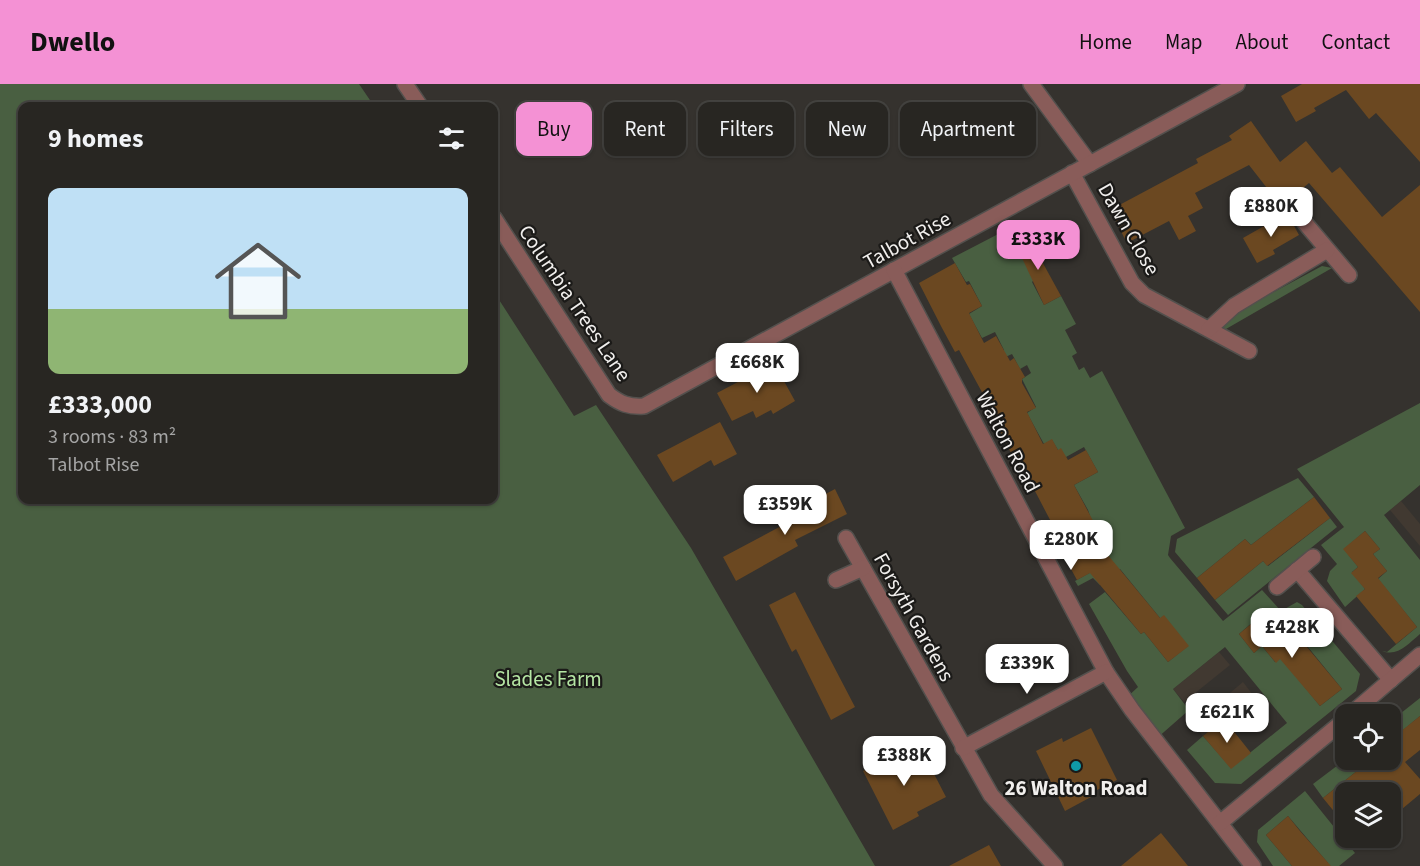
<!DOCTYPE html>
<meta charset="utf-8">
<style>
body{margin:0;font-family:"Source Sans 3",sans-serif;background:#302e2a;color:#f1f3f6;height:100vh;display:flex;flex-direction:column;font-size:22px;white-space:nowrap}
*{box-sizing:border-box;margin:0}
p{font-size:20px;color:#a5a5a5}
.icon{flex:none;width:33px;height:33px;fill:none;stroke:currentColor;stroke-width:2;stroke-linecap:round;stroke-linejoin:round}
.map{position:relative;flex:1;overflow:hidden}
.drawer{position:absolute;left:18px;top:18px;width:480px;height:402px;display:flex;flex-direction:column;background:#282622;border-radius:12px;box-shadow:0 2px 4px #0004,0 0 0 2px #444340}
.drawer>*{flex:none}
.hud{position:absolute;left:516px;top:18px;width:570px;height:54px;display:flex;gap:12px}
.tools{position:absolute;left:1335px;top:620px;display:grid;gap:12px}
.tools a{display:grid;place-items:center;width:66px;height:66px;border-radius:12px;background:#282622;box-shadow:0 2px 4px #0004,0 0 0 2px #444340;font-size:30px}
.price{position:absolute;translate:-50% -51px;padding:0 14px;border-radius:12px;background:#fff;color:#222;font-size:20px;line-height:39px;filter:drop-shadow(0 2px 3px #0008)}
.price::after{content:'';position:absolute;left:50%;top:36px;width:18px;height:14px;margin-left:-9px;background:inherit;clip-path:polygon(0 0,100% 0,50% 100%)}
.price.selected{background:#f491d4;color:#111}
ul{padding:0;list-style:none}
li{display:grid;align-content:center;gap:12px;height:318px;padding:0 30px}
li span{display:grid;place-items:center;height:186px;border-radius:12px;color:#555}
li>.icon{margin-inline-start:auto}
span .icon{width:108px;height:108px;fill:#fffc;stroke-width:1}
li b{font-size:26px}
h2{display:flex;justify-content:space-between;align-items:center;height:72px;padding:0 30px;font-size:26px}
.tag{padding:0 21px;border-radius:12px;background:#282622;box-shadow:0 2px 4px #0004,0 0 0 2px #444340;font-size:21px;line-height:54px}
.tag.selected{background:#f491d4;color:#111}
header{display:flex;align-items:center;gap:36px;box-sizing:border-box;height:84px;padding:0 30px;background:#f491d4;color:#111}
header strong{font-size:28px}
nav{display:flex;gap:33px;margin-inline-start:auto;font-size:21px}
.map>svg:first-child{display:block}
</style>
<header>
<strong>Dwello</strong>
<nav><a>Home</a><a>Map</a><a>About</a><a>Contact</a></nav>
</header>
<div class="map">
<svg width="1420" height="782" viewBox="0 0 1420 782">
<rect width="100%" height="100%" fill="#35322e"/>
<g fill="#413931">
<path d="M1401 417 1420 440V462L1390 426Z"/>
<path d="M1219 568 1230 581 1184 618 1173 605Z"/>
<path d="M1243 598 1253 611 1203 652 1193 640Z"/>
</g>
<g fill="#495f41" fill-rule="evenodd">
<path d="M0 0H359L374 22H22V416H494V208L574 332 596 321 691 464 875 782H0Z"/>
<path d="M1006 146 1019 169 1034 161 1042 176 1028 183 1034 196 1032 198 1044 221 1061 212 1076 240 1065 246 1077 269 1072 272 1079 286 1084 283 1090 294 1102 287 1185 444 1171 452 1168 471 1170 474 1223 537 1262 506 1281 527 1297 518 1302 521 1360 590 1356 607 1241 700 1215 699 1187 666 1203 652 1231 684 1287 639 1225 563 1173 605 1189 626 1156 655 1125 615 1138 603 1127 587 1089 520 1105 508 1141 550 1144 548 1168 578 1188 562 1160 534 1120 485 1100 501 1093 494 1078 502 1075 497 1104 481 1094 461 1065 477 1063 474 1098 455 1088 426 1074 401 1098 388 1084 363 1066 373 1058 366 1052 356 1044 360 1027 329 1036 323 1022 295 1031 289 1027 281 1020 285 1012 270 1001 275 998 269 1004 266 995 248 982 254 969 230 982 222 969 197 966 198 952 174ZM1261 531 1277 549 1283 545 1296 562 1303 557 1342 605 1320 622 1281 574 1275 578 1262 562 1254 569 1239 550Z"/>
<path d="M1322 182 1332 184 1226 245 1238 252 1226 249 1220 242 1242 225Z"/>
<path d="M1420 319V401L1384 431 1420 476V550C1408 560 1398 573 1382 567L1387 568 1417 543 1378 495 1387 487 1373 470 1380 465 1365 447 1344 465 1358 483 1352 488 1365 505 1345 523 1327 497 1330 487 1337 480 1321 461 1344 443 1297 385Z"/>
<path d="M1298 394 1314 413 1251 461 1245 455 1197 494 1175 468 1177 455Z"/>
<path d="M1330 434 1337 443 1228 531 1215 516 1263 477 1268 482Z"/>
<path d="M1420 614V632L1391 656V637Z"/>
<path d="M1346 675H1372L1323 714 1313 700Z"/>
<path d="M1305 707 1355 769 1339 782H1325L1328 779 1288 732 1266 751 1292 782H1273L1257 758 1258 746Z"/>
</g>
<g fill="#6b4821">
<path d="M1302 0H1420V78L1376 29 1369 35 1346 6 1314 24 1316 27 1296 38 1281 12Z"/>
<path d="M1251 37 1280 78 1306 57 1332 89 1340 83 1382 133 1420 101V228L1309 99 1281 122 1249 81 1195 109 1203 124 1188 132 1196 147 1179 156 1169 137 1127 159 1110 126 1198 79 1196 75 1232 56 1229 52Z"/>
<path d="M1287 129 1299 151 1273 166 1275 170 1257 179 1243 154Z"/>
<path d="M1028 152 1061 212 1044 221 1015 159Z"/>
<path d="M955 179 967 201 970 200 982 222 969 229 984 259 996 252 1010 277 1014 274 1025 293 1022 295V299L1036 324 1027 328 1043 360 1052 355 1058 366 1061 364 1068 376 1086 366 1098 388 1074 401 1107 463 1103 465 1160 534 1164 531 1189 562 1168 578 1144 548 1141 550 1090 489 1077 496 1066 476 1070 474 1014 367 1011 369 1000 347 1002 346 989 321 959 266 955 268 942 244 919 199Z"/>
<path d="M774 279 795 317 773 330 771 326 756 334 753 327 732 337 717 309Z"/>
<path d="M720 338 737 370 714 382 711 376 673 398 657 371Z"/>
<path d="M835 405 847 430 795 456 798 462 736 497 723 473 800 432 797 425Z"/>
<path d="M1314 413 1330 434 1267 482 1263 477 1215 516 1197 494 1245 455 1251 461Z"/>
<path d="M1365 447 1380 465 1373 470 1387 487 1378 494 1417 543 1396 560 1356 512 1365 505 1351 489 1358 483 1343 465Z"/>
<path d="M795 508 855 623 831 636 796 565 792 568 769 521Z"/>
<path d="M1262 531 1277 549 1283 545 1296 562 1302 557 1342 605 1320 622 1280 575 1276 579 1262 562 1254 569 1239 550Z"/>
<path d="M1420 632V666L1405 678 1420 695V710L1390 735V708H1346V742L1323 714 1372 675H1390V656Z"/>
<path d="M1224 635 1251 669 1231 685 1203 652Z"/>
<path d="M1091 644 1117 696 1091 709V713L1065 727 1036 667 1062 654 1063 658Z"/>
<path d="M920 663 946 713 917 728 919 732 893 746 863 687 891 673 893 677Z"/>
<path d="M1288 732 1300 747 1331 782H1292L1266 751Z"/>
<path d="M1161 749 1188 782H1121Z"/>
<path d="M989 761 1001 782H949Z"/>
</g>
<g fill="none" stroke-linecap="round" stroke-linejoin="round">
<defs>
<g id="minor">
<path d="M405 0 420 22"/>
<path d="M1031 0 1090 80"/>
<path d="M1072 89 1132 199 1144 211 1249 267"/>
<path d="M494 134 609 311C621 320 629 323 644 322L1237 0"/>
<path d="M1305 139 1349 191"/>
<path d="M894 186 1106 588 1132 626 1253 782"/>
<path d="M1209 245 1234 222 1327 166"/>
<path d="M846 454 991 711 1055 782"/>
<path d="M1297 486 1391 596"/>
<path d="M836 496 863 484"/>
<path d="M1277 503 1313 473"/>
<path d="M1351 630 1420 571"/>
<path d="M963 664 1106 588"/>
<path d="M1220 739 1346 635"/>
</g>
</defs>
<use href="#minor" stroke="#53504d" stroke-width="18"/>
<use href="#minor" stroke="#895c59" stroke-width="15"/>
</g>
<circle fill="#0f9aa8" stroke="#1b1a18" stroke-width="2" cx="1076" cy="682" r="6"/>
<g text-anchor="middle" stroke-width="4.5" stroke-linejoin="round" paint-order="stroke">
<g font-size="21" fill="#f1efed" stroke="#1b1a18">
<text transform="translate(1129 145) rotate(60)" y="7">Dawn Close</text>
<text transform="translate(907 156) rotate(-29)" y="7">Talbot Rise</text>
<text transform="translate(575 219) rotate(56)" y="7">Columbia Trees Lane</text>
<text transform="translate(1008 358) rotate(62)" y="7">Walton Road</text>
<text transform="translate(914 533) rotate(61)" y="7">Forsyth Gardens</text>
</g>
<g font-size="21" fill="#b5e6a4" stroke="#1b1a18">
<text x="548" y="602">Slades Farm</text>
</g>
<g font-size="21" font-weight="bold" fill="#f1efed" stroke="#1b1a18">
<text x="1076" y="711">26 Walton Road</text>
</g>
</g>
</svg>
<div class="tools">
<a><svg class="icon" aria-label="locate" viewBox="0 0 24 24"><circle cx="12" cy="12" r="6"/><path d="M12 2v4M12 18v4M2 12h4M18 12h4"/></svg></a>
<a><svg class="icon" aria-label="layers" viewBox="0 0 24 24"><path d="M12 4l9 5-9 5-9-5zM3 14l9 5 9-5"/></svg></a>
</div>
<b class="price" style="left:1271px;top:154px">£880K</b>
<b class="price selected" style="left:1038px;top:187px">£333K</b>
<b class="price" style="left:757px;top:310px">£668K</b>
<b class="price" style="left:785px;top:452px">£359K</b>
<b class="price" style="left:1071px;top:487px">£280K</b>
<b class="price" style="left:1292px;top:575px">£428K</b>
<b class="price" style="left:1027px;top:611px">£339K</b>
<b class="price" style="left:1227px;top:660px">£621K</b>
<b class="price" style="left:904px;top:703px">£388K</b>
<div class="hud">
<a class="tag selected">Buy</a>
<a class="tag">Rent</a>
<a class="tag">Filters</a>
<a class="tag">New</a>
<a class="tag">Apartment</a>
</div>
<section class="drawer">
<h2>9 homes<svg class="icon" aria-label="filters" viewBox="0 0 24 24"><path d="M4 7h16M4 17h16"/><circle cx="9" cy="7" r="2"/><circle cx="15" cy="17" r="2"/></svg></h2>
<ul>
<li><span style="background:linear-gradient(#bfe0f5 65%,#8fb573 0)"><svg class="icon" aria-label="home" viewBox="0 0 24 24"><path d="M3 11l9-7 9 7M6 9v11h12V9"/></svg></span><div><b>£333,000</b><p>3 rooms · 83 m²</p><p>Talbot Rise</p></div></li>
</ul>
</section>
</div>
